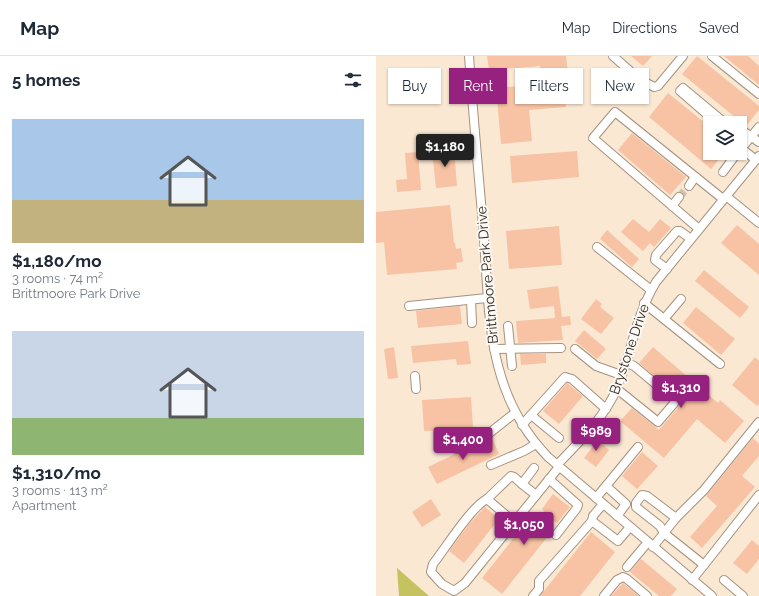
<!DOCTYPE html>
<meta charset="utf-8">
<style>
body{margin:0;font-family:Raleway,sans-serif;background:#f2f2f3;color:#1f2937;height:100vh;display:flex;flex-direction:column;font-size:15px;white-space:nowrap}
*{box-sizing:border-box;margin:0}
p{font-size:13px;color:#747a83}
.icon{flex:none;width:22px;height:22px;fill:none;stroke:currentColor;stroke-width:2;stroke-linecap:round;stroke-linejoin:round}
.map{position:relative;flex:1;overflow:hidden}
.panel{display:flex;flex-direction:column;background:#fff;width:376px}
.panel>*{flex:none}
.guide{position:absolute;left:12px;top:12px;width:311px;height:36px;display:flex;gap:8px}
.fabs{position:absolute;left:327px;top:60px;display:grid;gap:8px}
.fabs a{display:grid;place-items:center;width:44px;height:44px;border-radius:0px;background:#fff;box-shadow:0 1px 3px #0004;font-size:20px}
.price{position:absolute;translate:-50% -34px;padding:0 9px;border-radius:4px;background:#96217e;color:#fff;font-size:13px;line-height:26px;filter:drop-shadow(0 1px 2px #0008)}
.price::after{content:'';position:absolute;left:50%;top:24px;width:12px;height:9px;margin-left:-6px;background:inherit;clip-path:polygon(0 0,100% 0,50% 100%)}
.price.selected{background:#222;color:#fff}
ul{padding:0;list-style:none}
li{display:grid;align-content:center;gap:8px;height:212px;padding:0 12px}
li span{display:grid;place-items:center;height:124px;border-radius:0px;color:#555}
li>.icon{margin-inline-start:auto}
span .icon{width:72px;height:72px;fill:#fffc;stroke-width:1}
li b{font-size:17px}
h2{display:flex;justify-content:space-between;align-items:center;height:48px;padding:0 12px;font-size:17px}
.pill{padding:0 14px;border-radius:0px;background:#fff;box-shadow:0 1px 3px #0004;font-size:14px;line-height:36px}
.pill.selected{background:#96217e;color:#fff}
header{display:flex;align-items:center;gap:24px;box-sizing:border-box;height:56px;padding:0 20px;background:#fff;border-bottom:1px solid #e0e1e3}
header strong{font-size:19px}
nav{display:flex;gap:22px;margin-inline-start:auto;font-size:14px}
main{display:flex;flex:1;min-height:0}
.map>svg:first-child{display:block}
</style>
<header>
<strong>Map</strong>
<nav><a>Map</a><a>Directions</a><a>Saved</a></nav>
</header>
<main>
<section class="panel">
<h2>5 homes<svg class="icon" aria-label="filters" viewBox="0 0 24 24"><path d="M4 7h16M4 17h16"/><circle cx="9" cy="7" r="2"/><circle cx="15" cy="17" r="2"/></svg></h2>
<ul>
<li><span style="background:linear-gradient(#a9c7e8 65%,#c2b280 0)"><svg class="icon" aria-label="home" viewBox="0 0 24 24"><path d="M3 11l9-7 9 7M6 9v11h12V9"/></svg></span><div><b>$1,180/mo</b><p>3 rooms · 74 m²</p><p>Brittmoore Park Drive</p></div></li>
<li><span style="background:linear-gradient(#c9d6e8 70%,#8fb573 0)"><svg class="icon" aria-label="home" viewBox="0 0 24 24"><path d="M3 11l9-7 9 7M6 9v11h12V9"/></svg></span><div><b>$1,310/mo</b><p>3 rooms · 113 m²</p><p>Apartment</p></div></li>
</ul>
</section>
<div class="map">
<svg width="383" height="540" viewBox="0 0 383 540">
<rect width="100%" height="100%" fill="#fbe8d3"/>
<path fill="#c5c260" d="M21 512 53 540H23Z"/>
<g fill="#f7c3a4">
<path d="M111 0H190L192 18 187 19 190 51 153 54 156 85 125 88 120 32 166 28 164 10 113 14Z"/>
<path d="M255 0H276L267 10Z"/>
<path d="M321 0 383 50V54L370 70 306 18Z"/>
<path d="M348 0H372L383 10V29Z"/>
<path d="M257 25 265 32 255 44 247 38Z"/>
<path d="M292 37 334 71V97H348L335 113 273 61Z"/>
<path d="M256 77 310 121 294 139 242 94Z"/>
<path d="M78 92 81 130 60 132 56 94Z"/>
<path d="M201 95 203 121 136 127 134 100Z"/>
<path d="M42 96 45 134 21 136 20 124 31 123 29 97Z"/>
<path d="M74 149 78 187H79L80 193 85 192 87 206 80 207 81 213 11 219 8 186 0 187V156Z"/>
<path d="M257 163 273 176 284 163 295 172 278 191 274 187 267 195 245 176Z"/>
<path d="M361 169 383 188V219L345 187Z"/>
<path d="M183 170 186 209 133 213 130 175Z"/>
<path d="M231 174 263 203 256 211 224 183Z"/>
<path d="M328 214 373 251 364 262 319 225Z"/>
<path d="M182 230 186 261 194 260 195 269 185 270 187 284 142 287 140 265 179 262 178 250 154 253 151 234Z"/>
<path d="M220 243 226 248 224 251 238 262 225 278 205 263Z"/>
<path d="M84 250 86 268 42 272 40 255Z"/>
<path d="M320 251 359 283 345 299 307 267Z"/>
<path d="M208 274 230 293 221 303 199 285Z"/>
<path d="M92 285 95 308 81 309 80 303 37 307 35 290Z"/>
<path d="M18 291 22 322 12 323 8 293Z"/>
<path d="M277 291 342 347 344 344 368 365 349 387 321 363 288 402 244 365 256 352 283 374 307 346 263 307Z"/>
<path d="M144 298H170V307L145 309Z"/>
<path d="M379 301 383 305V348L381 350 356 329Z"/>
<path d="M191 327 207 340 183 368 167 355Z"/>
<path d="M95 341 97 371H85L86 379 72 380V374L48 375 46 344Z"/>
<path d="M216 380 233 394 220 411 208 402 218 389 212 384Z"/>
<path d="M116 382 123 398 61 428 52 411 79 398 109 387Z"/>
<path d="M377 382 383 388V400L366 420 379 431 326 492 314 481 341 450 330 440Z"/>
<path d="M266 396 282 410 261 433 246 420Z"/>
<path d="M177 438 194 451 181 467 178 465 169 476 172 480 126 538 106 522 153 463 158 467 168 455 166 453Z"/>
<path d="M55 443 65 459 46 471 36 456Z"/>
<path d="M109 451 123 463 88 507 73 495 94 467Z"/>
<path d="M215 476 239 496 204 540H164Z"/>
<path d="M376 484 383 490V503L371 518 357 507Z"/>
<path d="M265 503 301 533 295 540H283L254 516Z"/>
<path d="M247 527 248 528 263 540H235Z"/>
</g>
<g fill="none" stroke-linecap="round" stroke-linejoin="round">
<path stroke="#d2c2af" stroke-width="8" stroke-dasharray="8 4" stroke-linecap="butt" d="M303 141 313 130"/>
<defs>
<g id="minor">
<path d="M93 0C97 56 102 113 107 169 114 254 108 335 172 401L336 540"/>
<path d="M237 0 263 23 278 31 282 30 307 0"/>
<path d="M336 0 383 38"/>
<path d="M341 67 304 35 307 32 349 67"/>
<path d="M364 73 383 86"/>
<path d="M364 88 365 92 380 104"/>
<path d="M364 94 383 71"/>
<path d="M347 116 361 97"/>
<path d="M313 130 319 121"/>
<path d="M350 140 383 167"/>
<path d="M296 150 303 141"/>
<path d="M323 173 217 82 239 56 347 143"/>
<path d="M221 191 275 234"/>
<path d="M291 213 279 204 280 199 301 175H304L315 183"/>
<path d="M95 244 96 267"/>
<path d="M268 247 344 308"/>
<path d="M33 250 111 242"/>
<path d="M288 263 305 243"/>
<path d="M132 270 136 310"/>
<path d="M118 293 185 292"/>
<path d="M199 293 220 310 245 319"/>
<path d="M39 320 40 333"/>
<path d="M241 333 282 366 300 345 258 310 249 306"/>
<path d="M155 359 183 382"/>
<path d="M146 369 189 321 196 323 230 353"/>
<path d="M80 393 107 382 139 357"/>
<path d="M115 409 148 395 160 388"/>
<path d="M181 409C201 388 230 360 241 332 256 296 259 261 280 226L383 100"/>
<path d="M158 412 146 428 160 439"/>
<path d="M173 423 202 449 201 452 180 479"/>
<path d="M230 430 250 448 241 460"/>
<path d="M220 442 262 391"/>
<path d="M111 443 135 420 138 421 146 428"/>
<path d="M227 448 217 460 216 465 242 485 254 471"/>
<path d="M300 462 288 477 328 509 316 524"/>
<path d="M138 466 111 443C95 451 69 493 57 508L55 516 66 528 78 535 89 527 183 411"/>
<path d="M277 491 288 477 284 470 260 451V447L266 439 271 440 300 462 328 434 383 366"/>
<path d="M328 509 383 439"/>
<path d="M251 511 272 486"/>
<path d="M348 524 367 540"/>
<path d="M157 540 163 533V525L216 465"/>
<path d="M228 540 241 524 247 521 251 523 271 540"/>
</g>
</defs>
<use href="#minor" stroke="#a4927f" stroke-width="10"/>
<use href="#minor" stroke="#fff" stroke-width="8"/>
</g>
<g text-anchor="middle" stroke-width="4" stroke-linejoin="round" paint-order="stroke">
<g font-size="14" fill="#302921" stroke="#fcf8f4">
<text transform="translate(111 219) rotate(-95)" y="5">Brittmoore Park Drive</text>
<text transform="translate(253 293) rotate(-71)" y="5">Brystone Drive</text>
</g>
</g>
</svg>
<div class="fabs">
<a><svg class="icon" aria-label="layers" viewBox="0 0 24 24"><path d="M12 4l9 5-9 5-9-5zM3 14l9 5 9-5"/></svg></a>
</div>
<b class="price selected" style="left:69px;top:112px">$1,180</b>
<b class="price" style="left:305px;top:353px">$1,310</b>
<b class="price" style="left:220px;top:396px">$989</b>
<b class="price" style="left:87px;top:405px">$1,400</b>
<b class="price" style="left:148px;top:490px">$1,050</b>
<div class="guide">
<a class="pill">Buy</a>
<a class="pill selected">Rent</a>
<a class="pill">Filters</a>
<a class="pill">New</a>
</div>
</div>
</main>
